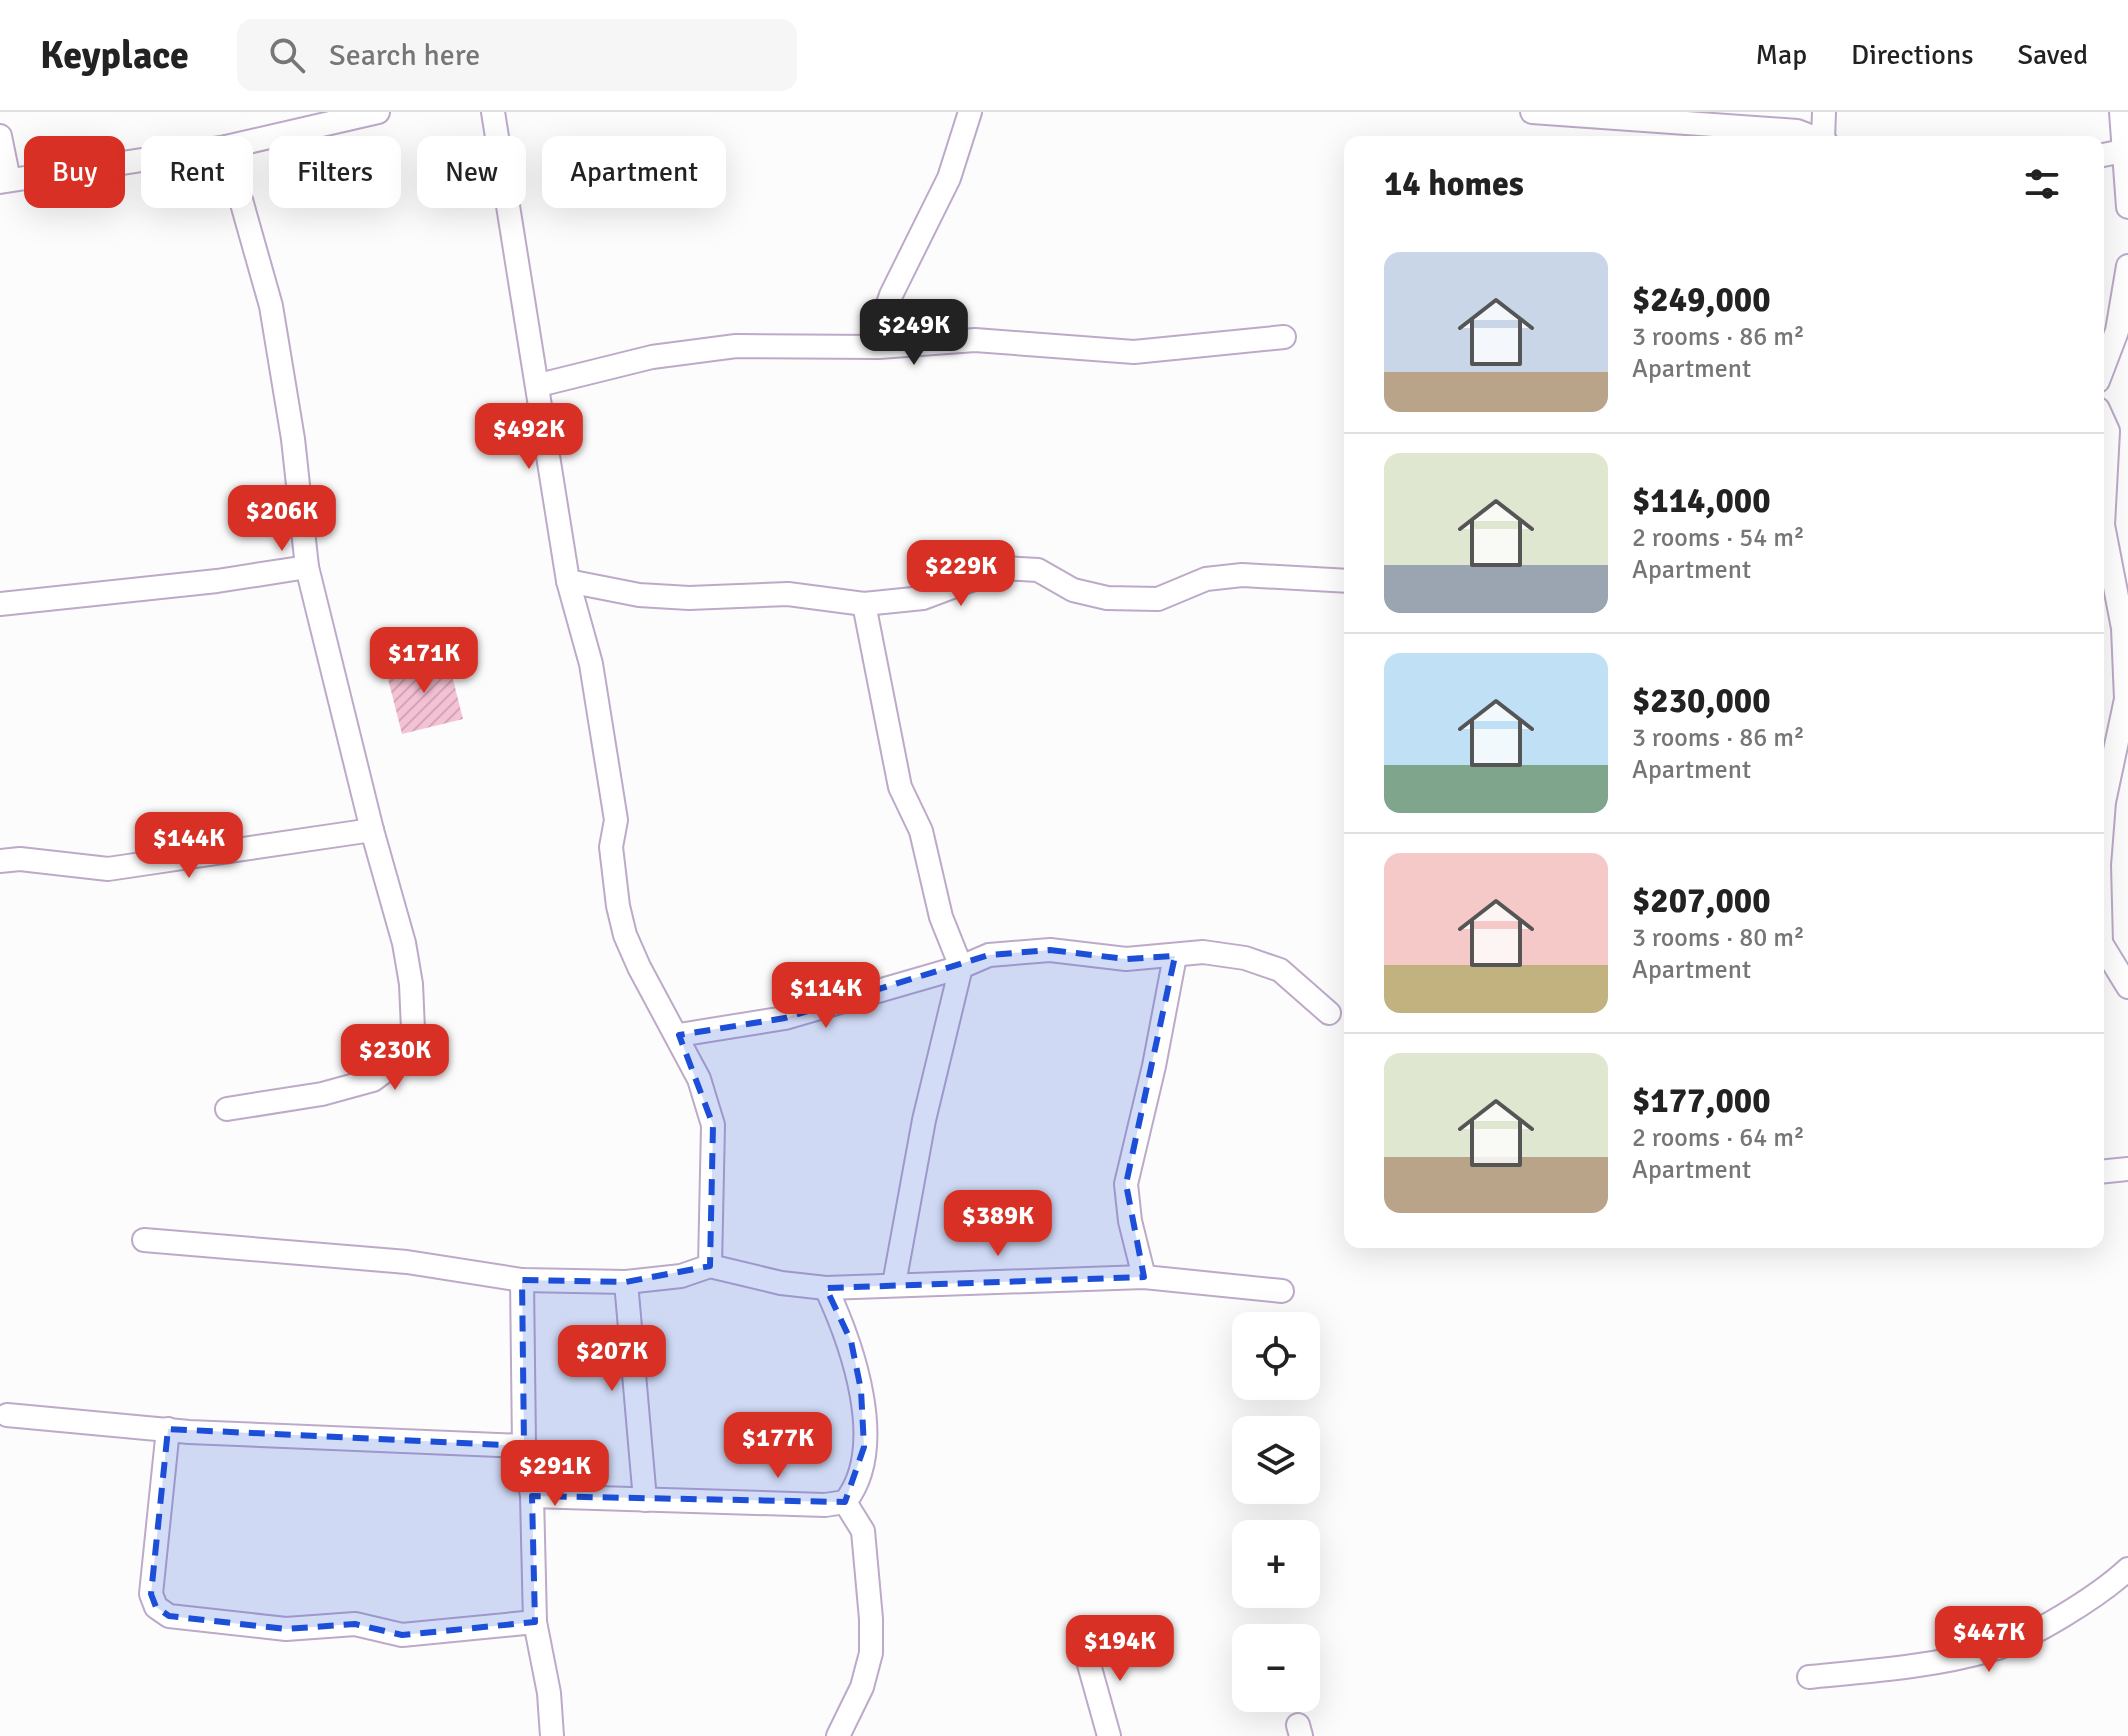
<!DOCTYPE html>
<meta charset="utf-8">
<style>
body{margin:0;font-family:Signika,sans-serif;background:#f6f6f6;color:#222;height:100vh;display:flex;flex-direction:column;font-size:30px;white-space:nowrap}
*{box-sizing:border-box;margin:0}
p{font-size:26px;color:#767676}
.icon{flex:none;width:44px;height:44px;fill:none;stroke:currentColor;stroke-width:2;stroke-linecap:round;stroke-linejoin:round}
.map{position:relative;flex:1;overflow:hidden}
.side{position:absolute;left:1344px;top:24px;width:760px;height:1112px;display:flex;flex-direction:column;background:#fff;border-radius:16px;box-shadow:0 8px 32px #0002}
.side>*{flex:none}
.top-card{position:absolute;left:24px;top:24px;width:760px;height:72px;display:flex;gap:16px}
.controls{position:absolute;left:1232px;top:1200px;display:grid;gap:16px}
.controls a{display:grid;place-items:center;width:88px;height:88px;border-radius:16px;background:#fff;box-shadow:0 8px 32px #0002;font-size:40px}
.price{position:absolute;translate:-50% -68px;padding:0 18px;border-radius:16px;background:#d93025;color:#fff;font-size:26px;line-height:52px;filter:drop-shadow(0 2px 4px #0008)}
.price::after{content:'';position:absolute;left:50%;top:48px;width:24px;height:18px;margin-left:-12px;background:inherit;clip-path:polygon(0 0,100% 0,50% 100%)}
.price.selected{background:#222;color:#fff}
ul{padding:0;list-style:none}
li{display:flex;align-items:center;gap:24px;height:200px;padding:0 40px}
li+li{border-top:2px solid #e0e0e0}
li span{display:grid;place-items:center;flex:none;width:224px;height:160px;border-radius:16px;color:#555}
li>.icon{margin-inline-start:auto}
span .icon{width:96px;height:96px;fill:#fffc;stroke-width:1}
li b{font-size:34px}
h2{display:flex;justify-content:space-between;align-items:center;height:96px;padding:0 40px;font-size:34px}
.tag{padding:0 28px;border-radius:16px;background:#fff;box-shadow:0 8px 32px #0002;font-size:28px;line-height:72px}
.tag.selected{background:#d93025;color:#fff}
header{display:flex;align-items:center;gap:48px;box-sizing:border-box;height:112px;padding:0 40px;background:#fff;border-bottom:2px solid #e0e0e0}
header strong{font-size:38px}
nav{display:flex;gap:44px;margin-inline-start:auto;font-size:28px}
.search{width:560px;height:72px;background:#f6f6f6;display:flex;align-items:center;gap:20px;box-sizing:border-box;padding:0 28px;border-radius:16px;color:#767676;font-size:30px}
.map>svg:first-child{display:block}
</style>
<header>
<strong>Keyplace</strong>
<div class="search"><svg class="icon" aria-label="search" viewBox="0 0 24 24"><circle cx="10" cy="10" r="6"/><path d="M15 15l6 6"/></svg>Search here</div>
<nav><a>Map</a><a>Directions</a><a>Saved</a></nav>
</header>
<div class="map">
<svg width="2128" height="1624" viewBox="0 0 2128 1624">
<defs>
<pattern id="building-hatch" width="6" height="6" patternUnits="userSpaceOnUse" patternTransform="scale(2)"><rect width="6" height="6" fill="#f5c2d5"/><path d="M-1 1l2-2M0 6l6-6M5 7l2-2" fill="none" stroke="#d2a6b7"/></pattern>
</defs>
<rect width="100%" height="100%" fill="#fcfcfc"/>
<path fill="url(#building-hatch)" d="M447 544 463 607 402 622 386 559Z"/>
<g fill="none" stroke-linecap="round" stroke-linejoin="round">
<defs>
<g id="minor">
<path d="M493 0 568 469 591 552 616 708 611 735 618 794 625 823 639 855 699 967 713 1013 710 1154"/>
<path d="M1532 0 1797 19 1826 30"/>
<path d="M2121 0 2128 95"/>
<path d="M0 24 9 68"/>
<path d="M1823 28 1824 0"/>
<path d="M226 35 271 194 293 327 307 455 372 718 404 831 411 872 413 918 404 945 373 968 322 982 227 997"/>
<path d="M2098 44 2128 38"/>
<path d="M0 70 226 35 378 0"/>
<path d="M873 235 891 183 949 66 970 0"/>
<path d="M2098 269 2117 219 2128 154"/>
<path d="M539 273 652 245 736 234 879 235 975 228 1134 240 1284 225"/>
<path d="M2098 297 2108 319 2103 413 2123 516 2126 587 2104 690 2099 753 2101 831"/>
<path d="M568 469 639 483 689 486 788 482 864 492 923 486 1003 456 1038 458 1073 478 1107 486 1158 487 1206 467 1242 463 1350 469"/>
<path d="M0 492 217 469 307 455"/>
<path d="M864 492 900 675 921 719 941 805 961 855 989 843 1050 838 1126 847 1203 840 1245 846 1280 858 1329 901"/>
<path d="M0 749 20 747 108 757 372 718"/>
<path d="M2098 833 2101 831 2128 875"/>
<path d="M679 923 785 906 961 855"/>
<path d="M2098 1060 2128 1057"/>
<path d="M144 1128 407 1150 522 1168 626 1170 681 1164 710 1154 781 1171 826 1176 1144 1165 1282 1179"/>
<path d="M1144 1165 1130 1109 1126 1072 1154 954 1175 844"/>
<path d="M522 1168 524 1334 532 1384 535 1510 549 1581 552 1624"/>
<path d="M626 1170 645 1388"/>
<path d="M894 1172 924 1008 961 855"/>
<path d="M7 1303 189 1320 524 1334"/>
<path d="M168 1317 151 1482 156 1495 169 1504 286 1517 355 1512 402 1523 535 1510"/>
<path d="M532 1384 825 1393 845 1390C889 1335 852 1232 826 1176"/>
<path d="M1083 1531 1109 1624"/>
<path d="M1809 1565C1870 1559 1932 1555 1991 1538 2029 1528 2099 1484 2128 1457"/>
<path d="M1298 1613 1301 1624"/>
<path d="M838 1624 862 1575 871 1541V1507L863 1419 845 1390"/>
</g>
</defs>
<use href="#minor" stroke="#bda9c8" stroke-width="26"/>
<use href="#minor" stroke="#fff" stroke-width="22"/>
</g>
<path fill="#1d4ed8" fill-opacity="0.2" stroke="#1d4ed8" stroke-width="6" stroke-dasharray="16 10" stroke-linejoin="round" d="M1050 838 1126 847 1175 844 1126 1072 1144 1165 826 1176 851 1229 861 1278 864 1335 845 1390 532 1384 535 1510 402 1523 355 1512 286 1517 169 1504 156 1495 151 1482 168 1317 524 1334 522 1168 626 1170 710 1154 713 1013 679 923 785 906 989 843Z"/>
</svg>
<div class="controls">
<a><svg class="icon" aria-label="locate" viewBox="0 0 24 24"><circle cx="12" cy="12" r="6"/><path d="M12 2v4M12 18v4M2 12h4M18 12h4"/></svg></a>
<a><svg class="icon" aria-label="layers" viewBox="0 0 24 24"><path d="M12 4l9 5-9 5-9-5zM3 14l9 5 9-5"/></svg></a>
<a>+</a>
<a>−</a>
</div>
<b class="price selected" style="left:914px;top:255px">$249K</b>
<b class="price" style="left:529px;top:359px">$492K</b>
<b class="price" style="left:282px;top:441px">$206K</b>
<b class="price" style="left:961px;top:496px">$229K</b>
<b class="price" style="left:424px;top:583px">$171K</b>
<b class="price" style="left:189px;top:768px">$144K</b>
<b class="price" style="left:826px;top:918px">$114K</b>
<b class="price" style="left:395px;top:980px">$230K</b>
<b class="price" style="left:998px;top:1146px">$389K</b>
<b class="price" style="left:612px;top:1281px">$207K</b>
<b class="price" style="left:778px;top:1368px">$177K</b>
<b class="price" style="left:555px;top:1396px">$291K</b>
<b class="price" style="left:1989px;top:1562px">$447K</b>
<b class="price" style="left:1120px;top:1571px">$194K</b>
<div class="top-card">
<a class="tag selected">Buy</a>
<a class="tag">Rent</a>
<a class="tag">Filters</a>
<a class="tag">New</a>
<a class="tag">Apartment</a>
</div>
<section class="side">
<h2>14 homes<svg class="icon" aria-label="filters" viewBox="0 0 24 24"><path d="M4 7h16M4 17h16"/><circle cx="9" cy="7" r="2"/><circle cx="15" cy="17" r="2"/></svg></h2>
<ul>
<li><span style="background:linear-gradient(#c9d6e8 75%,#b9a48a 0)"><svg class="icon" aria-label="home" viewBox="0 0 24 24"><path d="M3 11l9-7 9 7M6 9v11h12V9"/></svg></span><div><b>$249,000</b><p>3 rooms · 86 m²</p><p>Apartment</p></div></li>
<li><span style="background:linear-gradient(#dfe7d0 70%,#9aa5b1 0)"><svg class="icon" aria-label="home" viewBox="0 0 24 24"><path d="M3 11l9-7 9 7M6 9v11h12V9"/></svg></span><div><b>$114,000</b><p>2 rooms · 54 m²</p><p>Apartment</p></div></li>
<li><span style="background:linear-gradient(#bfe0f5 70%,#7fa58c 0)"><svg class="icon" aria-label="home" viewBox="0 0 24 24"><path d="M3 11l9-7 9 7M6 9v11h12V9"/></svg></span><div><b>$230,000</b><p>3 rooms · 86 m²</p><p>Apartment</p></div></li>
<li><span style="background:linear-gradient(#f6c9c9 70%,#c2b280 0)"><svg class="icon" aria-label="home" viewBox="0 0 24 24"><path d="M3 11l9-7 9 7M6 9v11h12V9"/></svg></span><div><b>$207,000</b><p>3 rooms · 80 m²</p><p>Apartment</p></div></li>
<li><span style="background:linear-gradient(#dfe7d0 65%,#b9a48a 0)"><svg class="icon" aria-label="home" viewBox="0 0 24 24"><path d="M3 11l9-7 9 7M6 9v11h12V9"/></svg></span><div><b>$177,000</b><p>2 rooms · 64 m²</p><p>Apartment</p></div></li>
</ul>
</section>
</div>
